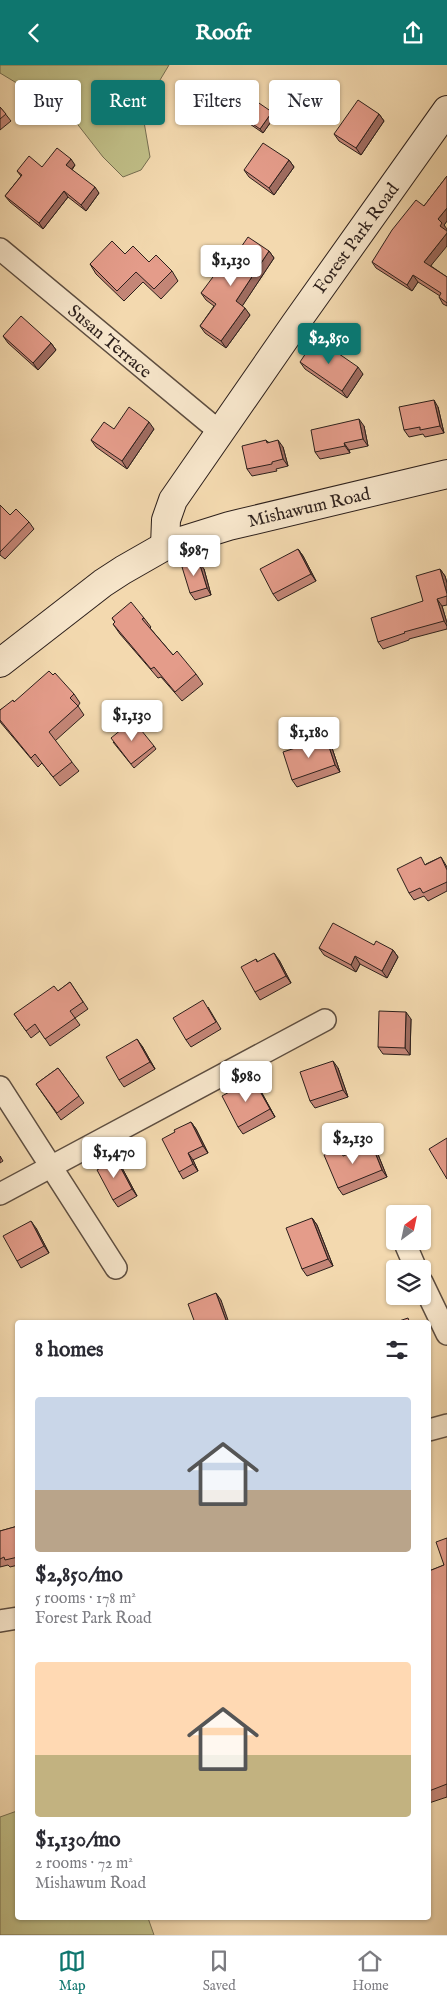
<!DOCTYPE html>
<meta charset="utf-8">
<style>
body{margin:0;font-family:"IM FELL English",serif;background:#f2f2f3;color:#2b2b33;height:100vh;display:flex;flex-direction:column;font-size:19px;white-space:nowrap}
*{box-sizing:border-box;margin:0}
p{font-size:16px;color:#7c7c81}
.icon{flex:none;width:28px;height:28px;fill:none;stroke:currentColor;stroke-width:2;stroke-linecap:round;stroke-linejoin:round}
.map{position:relative;flex:1;overflow:hidden}
.details{position:absolute;left:15px;top:1255px;width:416px;height:600px;display:flex;flex-direction:column;background:#fff;border-radius:5px;box-shadow:0 1px 4px #0004}
.details>*{flex:none}
.top-card{position:absolute;left:15px;top:15px;width:418px;height:45px;display:flex;gap:10px}
.needle{width:32px;rotate:33deg}
.controls{position:absolute;left:386px;top:1140px;display:grid;gap:10px}
.controls a{display:grid;place-items:center;width:45px;height:45px;border-radius:5px;background:#fff;box-shadow:0 1px 4px #0004;font-size:25px}
.price{position:absolute;translate:-50% -42px;padding:0 11px;border-radius:5px;background:#fff;color:#222;font-size:16px;line-height:32px;filter:drop-shadow(0 1px 2px #0008)}
.price::after{content:'';position:absolute;left:50%;top:30px;width:15px;height:11px;margin-left:-8px;background:inherit;clip-path:polygon(0 0,100% 0,50% 100%)}
.price.selected{background:#0f766e;color:#fff}
ul{padding:0;list-style:none}
li{display:grid;align-content:center;gap:10px;height:265px;padding:0 20px}
li span{display:grid;place-items:center;height:155px;border-radius:5px;color:#555}
li>.icon{margin-inline-start:auto}
span .icon{width:90px;height:90px;fill:#fffc;stroke-width:1}
li b{font-size:21px}
h2{display:flex;justify-content:space-between;align-items:center;height:60px;padding:0 20px;font-size:21px}
.chip{padding:0 18px;border-radius:5px;background:#fff;box-shadow:0 1px 4px #0004;font-size:18px;line-height:45px}
.chip.selected{background:#0f766e;color:#fff}
header{display:flex;justify-content:space-between;align-items:center;height:65px;padding:0 20px;background:#0f766e;color:#fff;font-size:22px;font-weight:700}
.dock{display:flex;justify-content:space-around;align-items:center;height:70px;border-top:1px solid #e1e1e2;background:#fff;font-size:14px;color:#7c7c81}
.dock a{display:grid;justify-items:center;gap:2px}
.dock .selected{color:#0f766e}
.map>svg:first-child{display:block}
</style>
<header><svg class="icon" aria-label="back" viewBox="0 0 24 24"><path d="M15 5l-7 7 7 7"/></svg>Roofr<svg class="icon" aria-label="share" viewBox="0 0 24 24"><path d="M12 15V3M7 8l5-5 5 5M5 13v7h14v-7"/></svg></header>
<div class="map">
<svg width="447" height="1870" viewBox="0 0 447 1870">
<rect width="100%" height="100%" fill="#f3d9af"/>
<filter id="stains"><feTurbulence type="fractalNoise" baseFrequency=".004" numOctaves="4"/><feColorMatrix values="0 0 0 0 .2 0 0 0 0 .09 0 0 0 0 .02 0 0 0 .5 -.17"/></filter>
<radialGradient id="worn" r=".72"><stop offset=".6" stop-color="#630" stop-opacity="0"/><stop offset="1" stop-color="#630" stop-opacity=".3"/></radialGradient>
<g fill="#c0be87" stroke="#766e51">
<path d="M0 0H169L151 30 143 51 150 92 141 105 123 112 103 92 75 56 45 35 0 8Z"/>
<path d="M17 1746 18 1852 148 1853 154 1870H0V1752Z"/>
</g>
<g fill="none" stroke-linecap="round" stroke-linejoin="round">
<defs>
<g id="street">
<path d="M0 184 220 367"/>
<path d="M0 1022 116 1203"/>
<path d="M0 1129 325 955"/>
<path d="M404 1176 416 1204"/>
<path d="M422 1217 447 1269"/>
<path d="M429 1365 447 1360"/>
<path d="M0 1556 18 1553"/>
</g>
<g id="secondary">
<path d="M165 481 166 455 173 435 295 259 447 45"/>
<path d="M0 598 103 518 123 505 165 481 229 461 447 409"/>
</g>
</defs>
<use href="#street" stroke="#5e4e40" stroke-width="24"/>
<use href="#secondary" stroke="#2c1f1b" stroke-width="30"/>
<use href="#street" stroke="#f7e6cb" stroke-width="21"/>
<use href="#secondary" stroke="#f7e6cb" stroke-width="28"/>
</g>
<g fill="#c48677" stroke="#2c1f1b">
<path d="M0 42 11 56 0 65Z"/>
<path d="M272 47 275 51 263 68 247 57 244 53Z"/>
<path d="M379 49 384 56 361 90 339 76 334 69Z"/>
<path d="M289 95 294 102 274 130 249 112 244 105Z"/>
<path d="M75 100 72 105 99 128 86 146 68 132 43 164 10 137 5 131 21 111 17 106Z"/>
<path d="M447 111V156L444 160 446 166 431 201 447 212V241L443 239 439 232 440 231 418 217 412 226 376 203 372 197 424 141Z"/>
<path d="M269 186 274 193 242 241 250 250 226 283 205 268 200 261 214 241 206 235 201 228 237 188Z"/>
<path d="M125 189 149 197 172 206 178 216 161 234 143 217 124 236 96 209 90 199Z"/>
<path d="M3 271 51 278 56 285 38 305 8 278Z"/>
<path d="M300 297 363 309 347 333 305 304Z"/>
<path d="M438 342 444 368 425 372 423 369 409 372 404 365Z"/>
<path d="M364 361 368 381 349 385 350 388 320 394 315 387Z"/>
<path d="M114 364H154L127 404 96 382 91 375Z"/>
<path d="M266 375 268 377 283 382 288 401 276 404 277 406 252 411 247 404Z"/>
<path d="M0 440 10 450 29 457 34 464 5 494 0 490Z"/>
<path d="M298 484 303 491 316 516 278 536 273 529Z"/>
<path d="M204 504 211 530 195 535 190 528Z"/>
<path d="M440 504 445 511 447 518V540L442 541 447 558V564L409 574V575L383 584 378 577 423 536Z"/>
<path d="M112 553H144L151 562 150 563 173 590 196 609 203 619 182 636 161 612 158 613 120 569 113 559 115 557Z"/>
<path d="M74 629 80 638 78 641 84 650 55 676 79 706 60 721 42 698 38 702 1 658 0 656V645L14 637Z"/>
<path d="M326 673 331 680 340 707 297 722 292 715Z"/>
<path d="M113 677 154 681 156 684 134 703Z"/>
<path d="M441 792 447 802V826L428 836 424 831 414 835 409 828 426 799Z"/>
<path d="M374 880 393 885 398 892 387 913 360 899 356 907 324 890 319 883Z"/>
<path d="M256 894 258 897 279 895 291 918 260 935 255 927Z"/>
<path d="M70 917 88 944 75 953 80 960 50 981 40 966 31 973 14 949 58 926Z"/>
<path d="M208 942 221 964 191 982 186 975Z"/>
<path d="M411 954 410 990 383 989 378 982Z"/>
<path d="M142 981 155 1004 124 1022 119 1015Z"/>
<path d="M58 1003 84 1038 61 1055 36 1019Z"/>
<path d="M338 1003 348 1032 315 1043 310 1036Z"/>
<path d="M258 1021 275 1052 243 1069 238 1062Z"/>
<path d="M191 1057 196 1064 208 1088 193 1095 198 1106 183 1114 179 1107 175 1067Z"/>
<path d="M377 1087 387 1112 343 1130 338 1123 345 1091Z"/>
<path d="M0 1091 3 1096 0 1098Z"/>
<path d="M116 1094 121 1101 137 1131 118 1142 113 1135Z"/>
<path d="M312 1153 317 1160 333 1201 307 1211 302 1204Z"/>
<path d="M36 1163 49 1188 21 1203 17 1196Z"/>
<path d="M18 1461V1500L10 1502 8 1500 0 1502V1466Z"/>
<path d="M447 1473V1732L429 1738V1506L444 1500Z"/>
</g>
<g fill="#a06d61" stroke="#2c1f1b">
<path d="M272 47 275 51 263 68 260 64Z"/>
<path d="M379 49 384 56 361 90 356 83Z"/>
<path d="M71 94 75 100 70 106 66 100Z"/>
<path d="M289 95 294 102 274 130 269 123Z"/>
<path d="M95 122 99 128 86 146 81 140Z"/>
<path d="M64 126 68 132 43 164 39 158Z"/>
<path d="M447 143V156L444 160 447 164 445 168 440 161 438 154Z"/>
<path d="M447 168V181L429 203 424 197Z"/>
<path d="M269 186 274 193 241 243 236 236Z"/>
<path d="M413 210 418 217 412 226 407 220Z"/>
<path d="M245 243 250 250 226 283 221 276Z"/>
<path d="M51 278 56 285 38 305 33 298Z"/>
<path d="M358 302 363 309 347 333 342 326Z"/>
<path d="M434 335 438 342 444 368 440 361Z"/>
<path d="M359 354 364 361 368 381 363 374Z"/>
<path d="M149 357 154 364 127 404 122 396Z"/>
<path d="M278 375 283 382 288 401 283 394Z"/>
<path d="M344 378 349 385 350 388 345 381Z"/>
<path d="M298 484 303 491 316 516 311 509Z"/>
<path d="M199 497 204 504 211 530 207 523Z"/>
<path d="M440 504 445 511 447 518V529Z"/>
<path d="M437 534 442 541 447 558V561L444 556Z"/>
<path d="M326 673 331 680 340 707 335 700Z"/>
<path d="M393 885 398 892 387 913 382 906Z"/>
<path d="M274 888 279 895 291 918 286 911Z"/>
<path d="M355 891 360 899 356 907 351 900Z"/>
<path d="M406 947 411 954 410 990 405 983Z"/>
<path d="M137 974 142 981 155 1004 150 997Z"/>
<path d="M333 996 338 1003 348 1032 343 1025Z"/>
<path d="M253 1014 258 1021 275 1052 270 1044Z"/>
<path d="M191 1057 196 1064 208 1088 203 1081Z"/>
<path d="M372 1080 377 1087 387 1112 382 1105Z"/>
<path d="M188 1088 193 1095 198 1106 193 1099Z"/>
<path d="M116 1094 121 1101 137 1131 132 1124Z"/>
<path d="M312 1153 317 1160 333 1201 328 1194Z"/>
<path d="M31 1156 36 1163 49 1188 44 1181Z"/>
<path d="M216 1228 221 1235 229 1258H227Z"/>
</g>
<g fill="#e49c8a" stroke="#2c1f1b">
<path d="M358 35 379 49 356 83 334 69Z"/>
<path d="M256 36 272 47 260 64 244 53Z"/>
<path d="M0 42 6 49 0 54Z"/>
<path d="M263 78 289 95 269 123 244 105Z"/>
<path d="M57 83 71 94 66 100 95 122 81 140 64 126 39 158 5 131 22 110 17 106 29 91 42 102Z"/>
<path d="M447 111V143L438 154 442 158 440 161 447 166V168L424 197 447 212V238L439 232 441 228 413 210 407 220 372 197 392 165 416 135 424 141Z"/>
<path d="M248 172 269 186 236 236 245 243 221 276 200 261 216 239 201 228 233 185 237 188Z"/>
<path d="M112 176 125 189 133 181 149 197 156 190 172 206 154 224 136 207 117 226 90 199Z"/>
<path d="M21 251 51 278 33 298 3 271Z"/>
<path d="M316 273 358 302 342 326 300 297Z"/>
<path d="M434 335 440 361 420 365V362L404 365 399 342Z"/>
<path d="M129 342 149 357 122 396 91 375 104 357 114 364Z"/>
<path d="M359 354 363 374 344 378 345 381 315 387 311 365Z"/>
<path d="M266 375 267 378 278 375 283 394 272 397V399L247 404 242 381Z"/>
<path d="M0 440 10 450 16 444 29 457 0 487Z"/>
<path d="M298 484 311 509 273 529 260 504Z"/>
<path d="M199 497 207 523 190 528 182 502Z"/>
<path d="M440 504 447 529V531L437 534 444 556 404 567 405 568 378 577 371 553 423 536 416 511Z"/>
<path d="M131 537 144 553 142 554 173 590 177 586 196 609 175 627 154 602 151 604 113 559 115 557 112 553Z"/>
<path d="M49 606 53 610 55 608 74 629 70 633 78 641 49 667 72 697 53 712 35 689 31 693 0 655V645L13 635 14 637Z"/>
<path d="M133 655 154 681 131 699 111 673Z"/>
<path d="M326 673 335 700 292 715 283 687Z"/>
<path d="M421 792 425 800 441 792 447 805V817L423 828 420 823 409 828 397 804Z"/>
<path d="M333 858 374 880 376 876 393 885 382 906 355 891 351 900 319 883Z"/>
<path d="M274 888 286 911 255 927 241 902 256 894 257 897Z"/>
<path d="M70 917 83 937 70 946 75 953 45 974 35 959 26 966 14 949 54 921 58 926Z"/>
<path d="M203 935 216 957 186 975 173 953Z"/>
<path d="M379 946 406 947 405 983 378 982Z"/>
<path d="M137 974 150 997 119 1015 106 992Z"/>
<path d="M333 996 343 1025 310 1036 300 1007Z"/>
<path d="M58 1003 79 1031 57 1048 36 1019Z"/>
<path d="M253 1014 270 1044 238 1062 222 1031Z"/>
<path d="M191 1057 203 1081 188 1088 193 1099 179 1107 162 1074 175 1067 174 1065Z"/>
<path d="M447 1073V1114L429 1084Z"/>
<path d="M372 1080 382 1105 338 1123 324 1090 340 1083 343 1091Z"/>
<path d="M116 1094 132 1124 113 1135 97 1105Z"/>
<path d="M312 1153 328 1194 302 1204 286 1163Z"/>
<path d="M31 1156 44 1181 17 1196 3 1171Z"/>
<path d="M216 1228 227 1258H195L188 1239Z"/>
<path d="M408 1253 410 1258H393Z"/>
<path d="M18 1461V1492L5 1495 4 1492 0 1494V1466Z"/>
<path d="M447 1473V1719L429 1726V1506L444 1500 436 1477Z"/>
</g>
<g text-anchor="middle" stroke-width="4.5" stroke-linejoin="round" paint-order="stroke">
<g font-size="18" fill="#2c1f1b" stroke="#f7e6cb">
<text transform="translate(356 173) rotate(-54)" y="6">Forest Park Road</text>
<text transform="translate(110 276) rotate(40)" y="6">Susan Terrace</text>
<text transform="translate(309 442) rotate(-13)" y="6">Mishawum Road</text>
</g>
</g>
<rect width="100%" height="100%" filter="url(#stains)"/>
<rect width="100%" height="100%" fill="url(#worn)"/>
</svg>
<div class="controls">
<a><svg class="needle" viewBox="-14 -14 28 28"><path d="M0-13l5 13h-10z" fill="#e53935"/><path d="M0 13l5-13h-10z" fill="#7c7c81"/></svg></a>
<a><svg class="icon" aria-label="layers" viewBox="0 0 24 24"><path d="M12 4l9 5-9 5-9-5zM3 14l9 5 9-5"/></svg></a>
</div>
<b class="price" style="left:231px;top:222px">$1,130</b>
<b class="price selected" style="left:329px;top:300px">$2,850</b>
<b class="price" style="left:194px;top:512px">$987</b>
<b class="price" style="left:132px;top:677px">$1,130</b>
<b class="price" style="left:309px;top:694px">$1,180</b>
<b class="price" style="left:246px;top:1038px">$980</b>
<b class="price" style="left:353px;top:1100px">$2,130</b>
<b class="price" style="left:114px;top:1114px">$1,470</b>
<div class="top-card">
<a class="chip">Buy</a>
<a class="chip selected">Rent</a>
<a class="chip">Filters</a>
<a class="chip">New</a>
</div>
<section class="details">
<h2>8 homes<svg class="icon" aria-label="filters" viewBox="0 0 24 24"><path d="M4 7h16M4 17h16"/><circle cx="9" cy="7" r="2"/><circle cx="15" cy="17" r="2"/></svg></h2>
<ul>
<li><span style="background:linear-gradient(#c9d6e8 60%,#b9a48a 0)"><svg class="icon" aria-label="home" viewBox="0 0 24 24"><path d="M3 11l9-7 9 7M6 9v11h12V9"/></svg></span><div><b>$2,850/mo</b><p>5 rooms · 178 m²</p><p>Forest Park Road</p></div></li>
<li><span style="background:linear-gradient(#ffd9b3 60%,#c2b280 0)"><svg class="icon" aria-label="home" viewBox="0 0 24 24"><path d="M3 11l9-7 9 7M6 9v11h12V9"/></svg></span><div><b>$1,130/mo</b><p>2 rooms · 72 m²</p><p>Mishawum Road</p></div></li>
</ul>
</section>
</div>
<nav class="dock">
<a class="selected"><svg class="icon" aria-label="map" viewBox="0 0 24 24"><path d="M3 6l6-2 6 2 6-2v14l-6 2-6-2-6 2zM9 4v14M15 6v14"/></svg>Map</a>
<a><svg class="icon" aria-label="saved" viewBox="0 0 24 24"><path d="M7 4h10v16l-5-4-5 4z"/></svg>Saved</a>
<a><svg class="icon" aria-label="home" viewBox="0 0 24 24"><path d="M3 11l9-7 9 7M6 9v11h12V9"/></svg>Home</a>
</nav>
